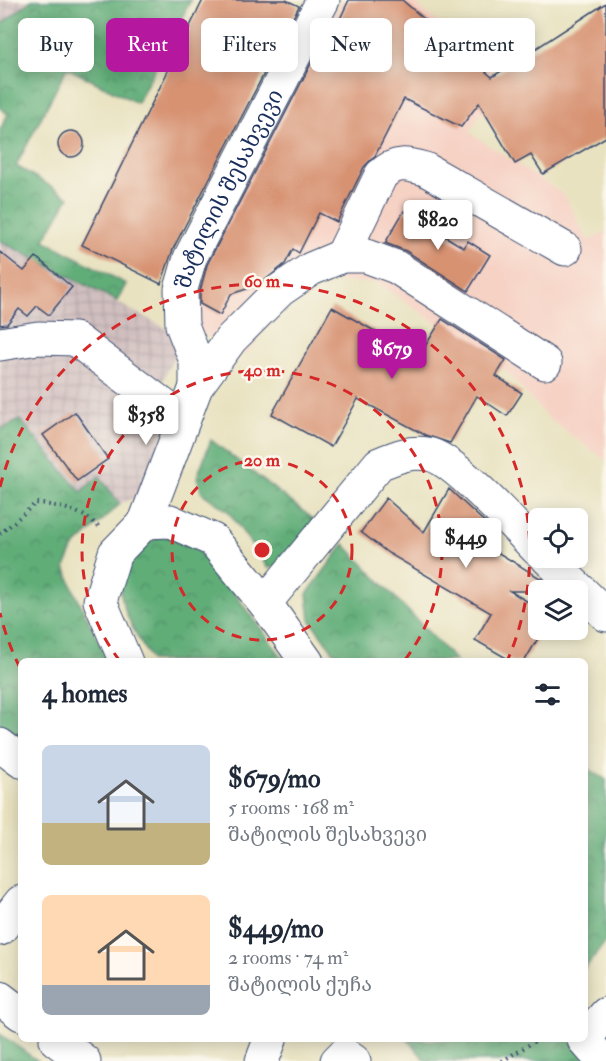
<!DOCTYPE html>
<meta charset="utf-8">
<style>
body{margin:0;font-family:"IM FELL Double Pica","Noto Serif Georgian",serif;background:#f2f2f3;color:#1f2937;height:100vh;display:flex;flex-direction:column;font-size:22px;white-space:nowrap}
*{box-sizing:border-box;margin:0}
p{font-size:20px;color:#747a83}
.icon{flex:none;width:33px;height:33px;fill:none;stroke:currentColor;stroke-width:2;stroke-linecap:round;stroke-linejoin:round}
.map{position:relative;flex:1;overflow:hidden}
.side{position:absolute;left:18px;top:658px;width:570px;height:384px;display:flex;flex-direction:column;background:#fff;border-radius:9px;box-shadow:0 3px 15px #0003}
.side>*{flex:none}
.guide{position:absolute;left:18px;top:18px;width:570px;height:54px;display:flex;gap:12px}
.tools{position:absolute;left:528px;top:508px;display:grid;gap:12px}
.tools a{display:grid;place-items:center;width:60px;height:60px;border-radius:9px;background:#fff;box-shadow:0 3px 15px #0003;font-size:30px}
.price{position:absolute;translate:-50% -51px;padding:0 14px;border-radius:6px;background:#fff;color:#222;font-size:20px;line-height:39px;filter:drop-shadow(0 2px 3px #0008)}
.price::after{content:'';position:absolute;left:50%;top:36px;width:18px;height:14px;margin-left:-9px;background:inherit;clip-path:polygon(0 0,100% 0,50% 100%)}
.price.selected{background:#b5179e;color:#fff}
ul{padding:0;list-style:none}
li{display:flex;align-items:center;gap:18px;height:150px;padding:0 24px}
li span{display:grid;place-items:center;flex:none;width:168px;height:120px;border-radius:9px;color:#555}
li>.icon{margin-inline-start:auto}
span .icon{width:72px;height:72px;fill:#fffc;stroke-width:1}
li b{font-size:26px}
h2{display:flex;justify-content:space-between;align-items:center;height:72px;padding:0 24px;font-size:26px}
.pill{padding:0 21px;border-radius:9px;background:#fff;box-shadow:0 3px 15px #0003;font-size:21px;line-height:54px}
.pill.selected{background:#b5179e;color:#fff}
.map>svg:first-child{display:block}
</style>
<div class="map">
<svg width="606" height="1061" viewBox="0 0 606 1061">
<defs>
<pattern id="industrial-grid" width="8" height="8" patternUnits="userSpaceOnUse" patternTransform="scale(1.5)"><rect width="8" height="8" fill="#d1bfbf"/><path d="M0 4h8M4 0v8" fill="none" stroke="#b3a4a7"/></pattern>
<pattern id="forest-crowns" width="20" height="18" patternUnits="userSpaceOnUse" patternTransform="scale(1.5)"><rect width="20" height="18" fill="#60ad78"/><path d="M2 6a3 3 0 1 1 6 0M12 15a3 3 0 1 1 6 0" fill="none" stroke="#4e8d66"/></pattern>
</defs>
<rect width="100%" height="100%" fill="#fbf7ec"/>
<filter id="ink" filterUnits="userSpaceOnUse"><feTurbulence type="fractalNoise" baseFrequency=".0167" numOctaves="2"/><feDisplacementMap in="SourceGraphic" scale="12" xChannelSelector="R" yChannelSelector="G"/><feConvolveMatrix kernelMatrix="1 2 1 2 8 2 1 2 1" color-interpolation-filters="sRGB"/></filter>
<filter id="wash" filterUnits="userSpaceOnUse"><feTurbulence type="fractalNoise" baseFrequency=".008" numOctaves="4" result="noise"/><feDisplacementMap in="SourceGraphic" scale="24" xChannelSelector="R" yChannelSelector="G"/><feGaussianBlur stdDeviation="1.35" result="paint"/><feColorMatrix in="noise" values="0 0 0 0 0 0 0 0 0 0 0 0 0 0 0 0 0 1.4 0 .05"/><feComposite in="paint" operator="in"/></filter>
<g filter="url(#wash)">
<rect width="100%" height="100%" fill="#e8e2c0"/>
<path fill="#f6d2c5" d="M341 0H412L503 80 469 132 564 195 588 241 606 232V460L550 420 507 372 378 283 327 281 281 308 246 355 191 329 201 265Z"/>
<g fill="url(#industrial-grid)">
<path d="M0 0H32L0 25Z"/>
<path d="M0 241 173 332 176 352 158 391 166 427 142 494 120 504 99 476 81 492 20 420 0 430Z"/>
</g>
<g fill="url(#forest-crowns)" stroke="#3e6e6b" stroke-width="1.5">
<path d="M32 0H191L137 103 67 68 16 166 69 197 44 240 126 284 117 301 0 241V130L8 114 0 108V25Z"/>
<path d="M20 420 81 492 99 476 120 504 74 547 65 567 75 593 109 661 21 662V746L0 729V430Z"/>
<path d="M211 440 321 525 284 566 268 568 228 511 202 493 197 477Z"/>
<path d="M171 535 192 546 211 562 285 661H151C134 628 101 586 136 553 148 541 154 538 171 535Z"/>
<path d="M344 544 456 661H340L310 620 307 594Z"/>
<path d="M585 766 606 780V941L585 968Z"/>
<path d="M0 1034 38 1061H0Z"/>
<path d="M408 1040H569L588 1061H426Z"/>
</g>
<g id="blocks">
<g fill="#d79272">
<path d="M203 0H286L299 6 173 249 161 284 82 245Z"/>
<path d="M349 0H402L492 77 606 3V137L543 174 531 155 515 164 479 103 461 127 404 99 375 156 364 167 337 222 319 213 299 253 293 249 285 264 259 285 231 294 220 315 200 304V291L207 265 332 23 337 25Z"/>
<circle cx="71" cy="144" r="13"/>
<path d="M404 211 464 248 468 241 490 255 468 291 406 251 385 243Z"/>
<path d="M0 252 24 271 36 257 72 287 49 315 37 306 28 316 19 309 7 324 0 325Z"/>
<path d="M332 307 419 356 442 319 506 360 496 376 522 393 507 416 477 396 450 443 425 435 358 399 331 447 272 414Z"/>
<path d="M75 412 108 459 77 481 43 435Z"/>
<path d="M449 489 495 532 487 546 540 578 554 591H510L538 608V630H543L524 662H513L475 640 491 613 388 553 361 532 386 498 424 532Z"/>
</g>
</g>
</g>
<g filter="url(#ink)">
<use href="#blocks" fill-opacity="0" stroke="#3a4a6d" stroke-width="1.5"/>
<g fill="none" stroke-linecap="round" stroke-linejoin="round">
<defs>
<g id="minor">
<path d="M342 256 381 175C396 161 407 164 425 169L565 249"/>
<path d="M0 344 38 338 75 339 183 420"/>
<path id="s1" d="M196 387V361L182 325 181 289 190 258 323 0"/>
<path d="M145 522 196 387 231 339 280 290 311 269 342 256H366L396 267 545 363"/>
<path d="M547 558 606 615"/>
<path d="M265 603 379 464C396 457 409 451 428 454 454 458 517 529 538 550"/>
<path d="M126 662 100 601 115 553 145 522 170 521 213 540 265 603 307 662"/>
<path d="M0 745 21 761"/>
<path d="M0 929 21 902"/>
<path d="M0 998 21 1014"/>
<path d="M585 1038 606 1014"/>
<path d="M56 1040 84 1061"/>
<path d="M584 1040 603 1061"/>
<path d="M262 1061 270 1040"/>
<path d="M337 1061 344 1054 354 1061"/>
</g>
</defs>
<use href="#minor" stroke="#3a4a6d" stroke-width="35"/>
<g stroke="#3a4a6d" stroke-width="4" stroke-dasharray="1.5 4.5" stroke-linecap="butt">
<path d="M0 534 36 503C59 506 82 510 99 527"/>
<path d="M502 1061 537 1040"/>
</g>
<use href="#minor" stroke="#fff" stroke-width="33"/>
</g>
</g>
<g fill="none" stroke="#d62828" stroke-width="3" stroke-dasharray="10 8">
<circle cx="262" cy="550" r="90"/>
<path d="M120 661A180 180 0 1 1 404 661"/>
<path d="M20 668A269 269 0 0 1 0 613M0 487A269 269 0 1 1 508 659"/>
</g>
<g text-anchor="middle" stroke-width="5" stroke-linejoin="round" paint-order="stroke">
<g font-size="22" fill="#1b2f5e" stroke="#fbf7ec">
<text dy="8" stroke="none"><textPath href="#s1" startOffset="212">შატილის შესახვევი</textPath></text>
</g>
</g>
<circle cx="262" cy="550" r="9" fill="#d62828" stroke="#fbf7ec" stroke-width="3"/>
<g font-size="18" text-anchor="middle" font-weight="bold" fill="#d62828" stroke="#fbf7ec" stroke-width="5" stroke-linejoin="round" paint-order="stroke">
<text x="262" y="287">60 m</text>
<text x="262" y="376">40 m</text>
<text x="262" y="466">20 m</text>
</g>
</svg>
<div class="tools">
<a><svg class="icon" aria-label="locate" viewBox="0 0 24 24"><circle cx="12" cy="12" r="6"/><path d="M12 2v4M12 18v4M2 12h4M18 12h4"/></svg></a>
<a><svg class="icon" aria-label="layers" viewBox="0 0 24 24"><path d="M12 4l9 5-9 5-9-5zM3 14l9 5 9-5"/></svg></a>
</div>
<b class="price" style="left:438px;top:251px">$820</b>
<b class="price selected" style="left:392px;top:380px">$679</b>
<b class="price" style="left:146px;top:446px">$358</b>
<b class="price" style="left:466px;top:569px">$449</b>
<div class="guide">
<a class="pill">Buy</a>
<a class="pill selected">Rent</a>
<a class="pill">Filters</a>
<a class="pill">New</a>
<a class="pill">Apartment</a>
</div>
<section class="side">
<h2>4 homes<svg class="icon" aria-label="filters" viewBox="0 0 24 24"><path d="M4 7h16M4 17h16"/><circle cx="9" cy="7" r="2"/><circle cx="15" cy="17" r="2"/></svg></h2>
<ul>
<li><span style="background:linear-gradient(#c9d6e8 65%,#c2b280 0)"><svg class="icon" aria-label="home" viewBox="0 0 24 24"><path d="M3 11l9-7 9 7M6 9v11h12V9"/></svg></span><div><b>$679/mo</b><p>5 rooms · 168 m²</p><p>შატილის შესახვევი</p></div></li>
<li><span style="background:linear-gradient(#ffd9b3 75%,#9aa5b1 0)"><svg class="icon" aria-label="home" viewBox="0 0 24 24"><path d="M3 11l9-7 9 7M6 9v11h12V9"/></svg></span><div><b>$449/mo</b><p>2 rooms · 74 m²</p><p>შატილის ქუჩა</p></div></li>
</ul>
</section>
</div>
